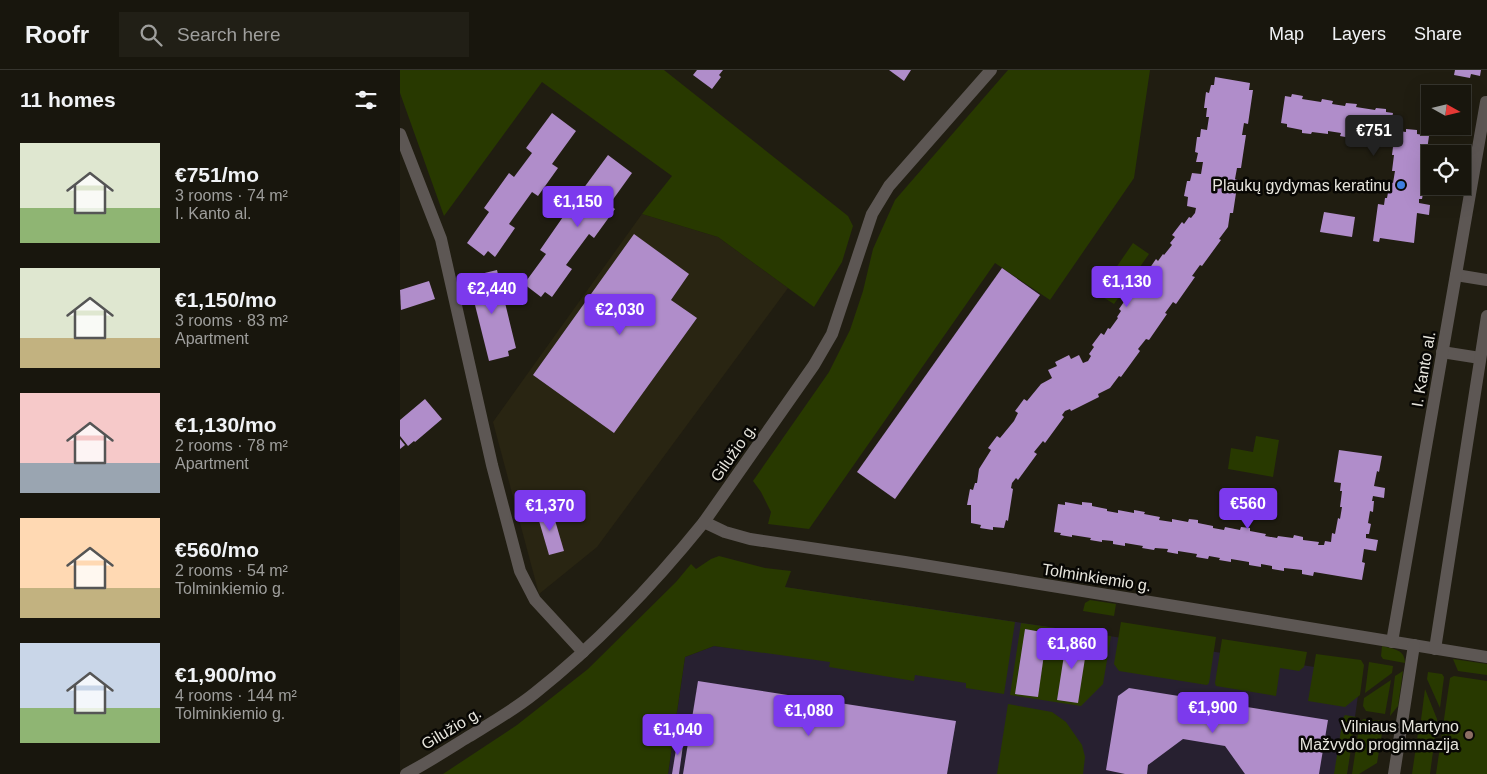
<!DOCTYPE html>
<meta charset="utf-8">
<style>
body{margin:0;font-family:Helvetica,sans-serif;background:#211f16;color:#f1f3f6;height:100vh;display:flex;flex-direction:column;font-size:19px;white-space:nowrap}
*{box-sizing:border-box;margin:0}
p{font-size:16px;color:#9f9f9d}
.icon{flex:none;width:28px;height:28px;fill:none;stroke:currentColor;stroke-width:2;stroke-linecap:round;stroke-linejoin:round}
.map{position:relative;flex:1;overflow:hidden}
.panel{display:flex;flex-direction:column;background:#18160d;width:400px}
.panel>*{flex:none}
.needle{width:32px;rotate:98deg}
.buttons{position:absolute;left:1021px;top:15px;display:grid;gap:10px}
.buttons a{display:grid;place-items:center;width:50px;height:50px;border-radius:0px;background:#18160d;box-shadow:0 5px 20px #0002,0 0 0 1px #36352e;font-size:25px}
.price{position:absolute;translate:-50% -42px;padding:0 11px;border-radius:5px;background:#7c3aed;color:#fff;font-size:16px;line-height:32px;filter:drop-shadow(0 1px 2px #0008)}
.price::after{content:'';position:absolute;left:50%;top:30px;width:15px;height:11px;margin-left:-8px;background:inherit;clip-path:polygon(0 0,100% 0,50% 100%)}
.price.current{background:#222;color:#fff}
ul{padding:0;list-style:none}
li{display:flex;align-items:center;gap:15px;height:125px;padding:0 20px}
li span{display:grid;place-items:center;flex:none;width:140px;height:100px;border-radius:0px;color:#555}
li>.icon{margin-inline-start:auto}
span .icon{width:60px;height:60px;fill:#fffc;stroke-width:1}
li b{font-size:21px}
h2{display:flex;justify-content:space-between;align-items:center;height:60px;padding:0 20px;font-size:21px}
header{display:flex;align-items:center;gap:30px;box-sizing:border-box;height:70px;padding:0 25px;background:#18160d;border-bottom:1px solid #36352e}
header strong{font-size:24px}
nav{display:flex;gap:28px;margin-inline-start:auto;font-size:18px}
.search{width:350px;height:45px;background:#211f16;display:flex;align-items:center;gap:12px;box-sizing:border-box;padding:0 18px;border-radius:0px;color:#9f9f9d;font-size:19px}
main{display:flex;flex:1;min-height:0}
.map>svg:first-child{display:block}
</style>
<header>
<strong>Roofr</strong>
<div class="search"><svg class="icon" aria-label="search" viewBox="0 0 24 24"><circle cx="10" cy="10" r="6"/><path d="M15 15l6 6"/></svg>Search here</div>
<nav><a>Map</a><a>Layers</a><a>Share</a></nav>
</header>
<main>
<section class="panel">
<h2>11 homes<svg class="icon" aria-label="filters" viewBox="0 0 24 24"><path d="M4 7h16M4 17h16"/><circle cx="9" cy="7" r="2"/><circle cx="15" cy="17" r="2"/></svg></h2>
<ul>
<li><span style="background:linear-gradient(#dfe7d0 65%,#8fb573 0)"><svg class="icon" aria-label="home" viewBox="0 0 24 24"><path d="M3 11l9-7 9 7M6 9v11h12V9"/></svg></span><div><b>€751/mo</b><p>3 rooms · 74 m²</p><p>I. Kanto al.</p></div></li>
<li><span style="background:linear-gradient(#dfe7d0 70%,#c2b280 0)"><svg class="icon" aria-label="home" viewBox="0 0 24 24"><path d="M3 11l9-7 9 7M6 9v11h12V9"/></svg></span><div><b>€1,150/mo</b><p>3 rooms · 83 m²</p><p>Apartment</p></div></li>
<li><span style="background:linear-gradient(#f6c9c9 70%,#9aa5b1 0)"><svg class="icon" aria-label="home" viewBox="0 0 24 24"><path d="M3 11l9-7 9 7M6 9v11h12V9"/></svg></span><div><b>€1,130/mo</b><p>2 rooms · 78 m²</p><p>Apartment</p></div></li>
<li><span style="background:linear-gradient(#ffd9b3 70%,#c2b280 0)"><svg class="icon" aria-label="home" viewBox="0 0 24 24"><path d="M3 11l9-7 9 7M6 9v11h12V9"/></svg></span><div><b>€560/mo</b><p>2 rooms · 54 m²</p><p>Tolminkiemio g.</p></div></li>
<li><span style="background:linear-gradient(#c9d6e8 65%,#8fb573 0)"><svg class="icon" aria-label="home" viewBox="0 0 24 24"><path d="M3 11l9-7 9 7M6 9v11h12V9"/></svg></span><div><b>€1,900/mo</b><p>4 rooms · 144 m²</p><p>Tolminkiemio g.</p></div></li>
</ul>
</section>
<div class="map">
<svg width="1087" height="704" viewBox="0 0 1087 704">
<rect width="100%" height="100%" fill="#201d11"/>
<path fill="#292512" d="M242 144 318 167 388 218 197 477 139 524 93 352Z"/>
<path fill="#272030" d="M384 517 961 604 947 704H268L285 587 314 576 374 583Z"/>
<g fill="#283900">
<path d="M0 0H264L448 146 453 156 442 192 414 237 318 167 242 144 272 106 142 12 44 146 0 23Z"/>
<path d="M608 0H750L734 108 650 230 595 193 409 459 368 454 371 442 361 422 353 411 429 302 450 260 463 221 473 179 495 130Z"/>
<path d="M733 173 749 184 714 234 698 224Z"/>
<path d="M856 366 879 370 873 407 828 399 831 378 853 382Z"/>
<path d="M319 486 365 498 391 501 385 517 615 552 604 624 566 618V613L515 605 514 611 429 597 430 592 314 576 285 587 268 704H43L117 655 188 599 276 512 291 494 296 499 311 489Z"/>
<path d="M690 530 716 534 714 546 683 541 685 533Z"/>
<path d="M721 552 816 567 809 613 807 615 719 601 714 594Z"/>
<path d="M621 553 711 566 703 614 681 636 610 625Z"/>
<path d="M822 569 907 582 904 597 899 601 880 598 876 626 816 616 815 613Z"/>
<path d="M982 576C993 579 1005 579 1005 593L983 589 981 586Z"/>
<path d="M916 584 961 590 964 595 960 625 945 637 908 631Z"/>
<path d="M1053 589 1087 594V605L1058 601Z"/>
<path d="M969 592 993 596 992 603 965 623Z"/>
<path d="M1003 601 998 636 990 646 995 606Z"/>
<path d="M1028 602 1042 604 1044 607 1040 638 1027 609Z"/>
<path d="M1054 606 1087 611V704H1036L1050 608Z"/>
<path d="M991 610 985 644 966 641 963 636 964 628Z"/>
<path d="M1025 619 1037 649V653L1021 650Z"/>
<path d="M608 634 652 642 666 652 682 675 685 687 683 704H597Z"/>
<path d="M945 645 956 647 947 704H934L943 648Z"/>
<path d="M964 649 984 651 977 693 959 704H952L960 651Z"/>
<path d="M1019 656 1036 659 1030 704H1012Z"/>
</g>
<g fill="#b08dca">
<path d="M297 0H323L319 5 321 7 312 19 293 5Z"/>
<path d="M489 0H511L504 11Z"/>
<path d="M1055 0H1081L1080 6 1071 4 1070 8 1054 5Z"/>
<path d="M815 7 850 13 849 20H853L848 54 844 53 842 65H846L841 98H837L835 109 838 110 833 143H830L828 157 819 169 821 170 802 196 800 195 792 206 795 207 776 234 773 232 765 243 767 244 749 270 746 269 738 279 740 281 721 307 719 306 710 318 698 324 699 327 671 341 670 339 665 341 662 345 664 347 645 373 643 371 634 382 637 384 618 410 616 408 612 413 611 418 613 419 608 451 606 450 604 458 593 457V460L580 458 581 455 571 453V435H567L570 419 573 420 575 413H577L579 399 591 380 588 378 597 366 600 368 614 351 618 343 615 341 624 329 627 331 641 314 652 308 648 300 657 296 655 292 669 285 671 289 679 285 683 293 688 291 691 286 689 284 694 277 692 275 701 263 704 265 708 258 710 259 718 248 717 247 721 241 719 239 728 226 731 228 736 221 737 222 745 212 744 211 749 204 747 202 756 189 758 191 763 184 764 185 772 175 770 173 775 167 772 165 782 152 784 154 789 147 791 148 795 143 796 138 787 136 788 127 784 126 787 111H790L792 103 801 104 803 92H796L798 83 795 82 797 67H800L801 59 807 60 809 47H806L807 38H804L806 22 809 23 811 15H814Z"/>
<path d="M892 24 903 26 902 29 921 32 922 29 933 31 932 34 945 36 946 33 957 34 956 37 975 40 976 38 986 39V42L993 43 990 60 1006 62V59L1017 60V64L1029 66 1027 80 1038 82V84H1030V91H1025L1024 95 1027 96 1026 106H1023L1021 118H1024L1022 129H1019V133L1030 135 1029 145 1017 143 1014 173 980 168 979 172 973 171 978 134 984 135 985 128H987L990 112 993 113 995 101H992L994 85H992L993 77 987 76 988 71 982 69V73L966 70V73L956 72V69L940 66 941 63 928 61V64L912 62 911 64 902 63V60L887 57V54L881 53 885 26 891 27Z"/>
<path d="M152 43 176 61 152 94 158 98 138 126 132 122 109 154 115 158 95 187 88 181 84 186 67 173 89 142 84 138 109 103 114 107 132 83 126 78Z"/>
<path d="M208 85 232 103 209 135 215 139 194 168 189 164 166 195 172 199 152 227 145 222 141 227 124 214 146 184 140 180 165 144 171 148 189 124 183 119Z"/>
<path d="M924 142 955 147 952 167 920 162Z"/>
<path d="M234 164 289 204 271 230 297 248 214 363 133 305Z"/>
<path d="M602 198 640 225 495 429 457 402Z"/>
<path d="M97 200 116 278 108 281 109 286 89 291 68 207Z"/>
<path d="M29 211 35 229 1 240 0 220Z"/>
<path d="M25 329 42 349 15 372 14 371 8 376 0 366V350Z"/>
<path d="M0 369 5 375 0 379Z"/>
<path d="M939 380 982 386 979 402 977 401 974 416 985 418 984 428 973 426 972 431H974L973 442 970 441 968 453 971 454 969 464H966V468L978 470 976 481 964 479 962 492 965 493 962 510 914 502 913 506 902 504V500L884 498V501L872 499V496L861 494V497L849 495V492L831 489V492L819 490 820 488 809 486 808 489 796 487 797 484 778 481V484L767 482 768 479 755 478 754 480 742 478 743 476 725 473V476L713 474V471L702 470V472L690 470 691 468 672 465V467L660 465 661 463 654 462 658 434 665 435V432L682 435V432L692 433V436L707 439V441L718 443V440L734 443V440L745 442 744 444 760 447 759 450 772 452V449L788 452 789 449 798 450V453L813 456V458L824 460 825 457 840 460 841 457 850 458V461L866 464 865 466 877 468 878 466 893 468 894 465 903 467V470L919 472 918 475H924L925 471 931 472 932 463 935 464 938 448 940 449 942 437H940L942 421H940L941 413 934 412Z"/>
<path d="M152 440 164 481 149 485 137 444Z"/>
<path d="M625 559 647 563 638 627 615 624Z"/>
<path d="M667 566 688 569 678 633 657 630Z"/>
<path d="M298 611 556 651 547 704H283Z"/>
<path d="M729 618 928 650 919 704H845L825 676 783 669 748 695 747 704H725L706 700 718 626Z"/>
<path d="M278 667 284 668 279 704H272Z"/>
</g>
<g fill="none" stroke-linecap="round" stroke-linejoin="round">
<g stroke="#5d5754" stroke-width="12">
<path d="M0 64 41 169 92 395 120 501 135 530 183 582"/>
<path d="M1056 205 1087 210"/>
<path d="M1042 282 1080 288"/>
<path d="M304 452 325 462 350 469 505 492 1087 587"/>
<path d="M992 572 1086 32H1087"/>
<path d="M1035 579 1087 246"/>
<path d="M6 704C27 693 47 680 68 667 91 653 114 640 135 623 198 573 254 514 304 452L414 295 432 264 472 144 489 116 591 0"/>
<path d="M994 704 1014 575"/>
</g>
</g>
<circle fill="#3f7fe0" stroke="#080704" stroke-width="2" cx="1001" cy="115" r="5"/>
<circle fill="#8d6e63" stroke="#080704" stroke-width="2" cx="1069" cy="665" r="5"/>
<g text-anchor="middle" stroke-width="5" stroke-linejoin="round" paint-order="stroke">
<g font-size="16" fill="#e7e5dd" stroke="#080704" text-anchor="end">
<text x="991" y="121">Plaukų gydymas keratinu</text>
<text x="1059" y="662">Vilniaus Martyno<tspan x="1059" dy="18">Mažvydo progimnazija</tspan></text>
</g>
<g font-size="16" fill="#e7e5dd" stroke="#080704">
<text transform="translate(1023 299) rotate(-80)" y="6">I. Kanto al.</text>
<text transform="translate(333 382) rotate(-55)" y="6">Gilužio g.</text>
<text transform="translate(697 507) rotate(9)" y="6">Tolminkiemio g.</text>
<text transform="translate(51 658) rotate(-31)" y="6">Gilužio g.</text>
</g>
</g>
</svg>
<div class="buttons">
<a><svg class="needle" viewBox="-14 -14 28 28"><path d="M0-13l5 13h-10z" fill="#e53935"/><path d="M0 13l5-13h-10z" fill="#9f9f9d"/></svg></a>
<a><svg class="icon" aria-label="locate" viewBox="0 0 24 24"><circle cx="12" cy="12" r="6"/><path d="M12 2v4M12 18v4M2 12h4M18 12h4"/></svg></a>
</div>
<b class="price current" style="left:974px;top:87px">€751</b>
<b class="price" style="left:178px;top:158px">€1,150</b>
<b class="price" style="left:727px;top:238px">€1,130</b>
<b class="price" style="left:92px;top:245px">€2,440</b>
<b class="price" style="left:220px;top:266px">€2,030</b>
<b class="price" style="left:848px;top:460px">€560</b>
<b class="price" style="left:150px;top:462px">€1,370</b>
<b class="price" style="left:672px;top:600px">€1,860</b>
<b class="price" style="left:813px;top:664px">€1,900</b>
<b class="price" style="left:409px;top:667px">€1,080</b>
<b class="price" style="left:278px;top:686px">€1,040</b>
</div>
</main>
